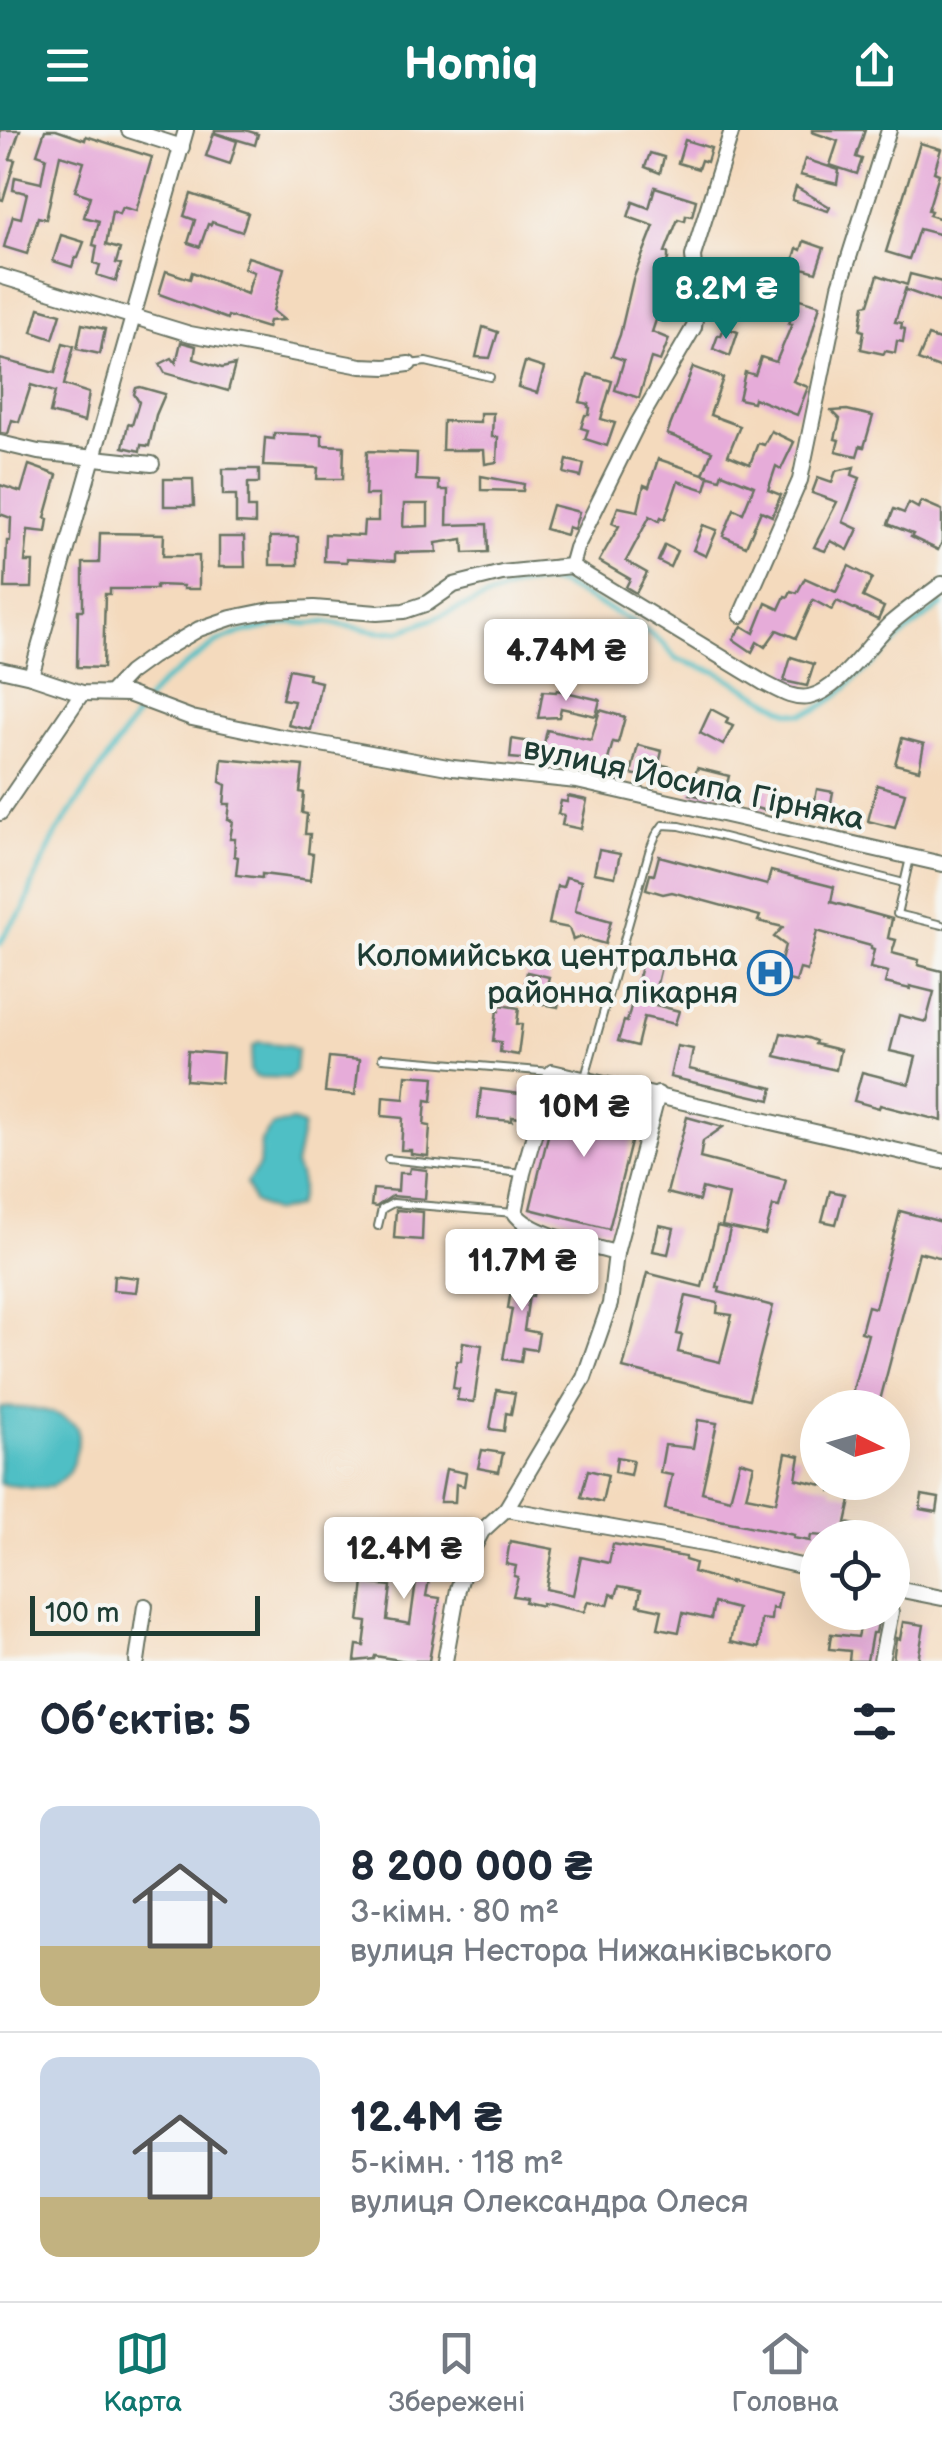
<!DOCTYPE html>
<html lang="uk">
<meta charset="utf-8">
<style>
body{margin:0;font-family:"Balsamiq Sans",sans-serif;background:#f6f6f7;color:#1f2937;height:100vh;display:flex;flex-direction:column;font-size:38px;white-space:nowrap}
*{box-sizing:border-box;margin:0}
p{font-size:32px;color:#747a83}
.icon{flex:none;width:55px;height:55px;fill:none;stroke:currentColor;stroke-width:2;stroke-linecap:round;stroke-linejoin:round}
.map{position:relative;height:1531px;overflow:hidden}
.panel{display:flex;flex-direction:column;background:#fff;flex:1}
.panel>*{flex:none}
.needle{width:65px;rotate:95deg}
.fabs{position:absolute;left:800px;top:1260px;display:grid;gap:20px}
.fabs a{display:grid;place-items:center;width:110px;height:110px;border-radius:50%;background:#fff;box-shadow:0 10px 40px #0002;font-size:50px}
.scale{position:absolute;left:30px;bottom:25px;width:230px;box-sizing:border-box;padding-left:10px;border:5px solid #1f3d34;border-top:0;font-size:28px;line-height:35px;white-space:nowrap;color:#1f3d34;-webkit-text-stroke:8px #f6f6f2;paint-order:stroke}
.price{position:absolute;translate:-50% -85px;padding:0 22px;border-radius:10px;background:#fff;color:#222;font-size:32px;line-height:65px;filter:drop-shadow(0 2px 5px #0008)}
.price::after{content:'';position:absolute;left:50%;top:60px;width:30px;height:22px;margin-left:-15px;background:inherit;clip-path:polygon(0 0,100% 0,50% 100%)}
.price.active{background:#0f766e;color:#fff}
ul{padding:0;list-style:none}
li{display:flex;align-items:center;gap:30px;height:250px;padding:0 40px}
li+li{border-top:2px solid #e0e1e3}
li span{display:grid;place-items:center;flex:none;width:280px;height:200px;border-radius:20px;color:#555}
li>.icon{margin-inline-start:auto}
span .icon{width:120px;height:120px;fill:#fffc;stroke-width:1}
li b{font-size:42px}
h2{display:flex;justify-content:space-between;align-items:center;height:120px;padding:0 40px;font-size:42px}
header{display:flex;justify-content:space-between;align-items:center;height:130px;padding:0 40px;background:#0f766e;color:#fff;font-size:45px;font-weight:800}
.tabs{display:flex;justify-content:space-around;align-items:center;height:140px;border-top:2px solid #e0e1e3;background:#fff;font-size:28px;color:#747a83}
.tabs a{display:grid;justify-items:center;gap:5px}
.tabs .active{color:#0f766e}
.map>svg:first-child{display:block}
</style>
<header><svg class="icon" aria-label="menu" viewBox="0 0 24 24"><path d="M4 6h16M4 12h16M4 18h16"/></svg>Homiq<svg class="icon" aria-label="share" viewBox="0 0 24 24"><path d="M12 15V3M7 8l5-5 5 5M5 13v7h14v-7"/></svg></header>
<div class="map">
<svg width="942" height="1531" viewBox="0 0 942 1531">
<rect width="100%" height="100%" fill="#f6f6f2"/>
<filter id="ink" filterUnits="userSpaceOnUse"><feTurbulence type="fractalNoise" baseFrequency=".01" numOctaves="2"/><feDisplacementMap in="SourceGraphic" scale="20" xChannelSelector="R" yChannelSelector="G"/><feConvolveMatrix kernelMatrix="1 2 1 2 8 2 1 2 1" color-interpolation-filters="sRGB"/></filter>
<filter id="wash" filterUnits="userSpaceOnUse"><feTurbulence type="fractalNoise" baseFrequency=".0048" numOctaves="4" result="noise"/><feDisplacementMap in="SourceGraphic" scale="40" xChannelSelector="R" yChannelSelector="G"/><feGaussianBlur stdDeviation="2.25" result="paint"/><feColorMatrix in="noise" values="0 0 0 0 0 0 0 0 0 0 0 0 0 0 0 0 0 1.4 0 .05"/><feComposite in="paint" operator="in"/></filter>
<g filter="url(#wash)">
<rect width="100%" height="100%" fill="#f4dabd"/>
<g fill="#50bfc5" stroke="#387e7c" stroke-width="2.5">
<path d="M258 912 288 915 297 920 295 942 288 948 256 947 250 940 253 916Z"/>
<path d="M292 991 303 996 295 1036C303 1051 303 1062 296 1077L274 1082 253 1072 246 1054 259 1036 261 1011 272 996Z"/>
<path d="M0 1277C31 1279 53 1276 77 1297 79 1310 78 1317 74 1329 62 1368 33 1357 0 1354Z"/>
</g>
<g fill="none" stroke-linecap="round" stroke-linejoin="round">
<path stroke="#50bfc5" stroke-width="5" d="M0 814 9 797 24 780 33 753 56 704 149 567 164 551 216 513 234 505 291 492 308 494 324 492 380 502 402 501 519 455 542 452 558 454 571 460 639 495 665 515 676 529 717 542 789 582 802 584 818 579 837 566 909 500 942 475"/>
</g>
<g id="blocks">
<g fill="#e6acd9" fill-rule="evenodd">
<path d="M0 0H20L10 29 15 30 3 70 0 69Z"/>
<path d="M45 0H56L85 10 86 6 152 27 136 81 122 77 119 84 112 81 106 115 120 119 116 133 121 134 116 151 97 145 100 135 94 133 97 116 93 115 99 91 84 87 90 66 75 61 84 32 60 25 46 89 38 87 27 124 4 117 13 86 21 88 27 63 13 60 15 47 41 53 46 27 37 24Z"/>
<path d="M215 0H245L258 4 255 15 215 3Z"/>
<path d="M812 0H865L856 27 862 29 857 44 830 35 838 11 812 2Z"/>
<path d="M214 3 237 11 230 34 206 26Z"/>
<path d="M685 10 711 18 707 32 701 30 698 39 678 33Z"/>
<path d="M920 13 941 19 934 42 939 44 928 80 931 81 929 85 942 89V105L919 99 909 129 886 122Z"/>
<path d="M650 23 664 27 660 43 645 37Z"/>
<path d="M805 29 839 40 837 54 800 45Z"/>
<path d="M655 57 696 70 692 86 686 85 685 91 678 89 665 122 668 123V129L657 159 665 163 652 202 669 209 660 231 651 228 639 268 615 260 624 230 612 226 620 205 633 149 654 96 628 87 633 72 649 78Z"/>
<path d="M796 57 830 77 828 81 792 70Z"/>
<path d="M191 64 248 83 242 102 212 92 211 95 208 94 200 117 188 113 195 90 184 86Z"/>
<path d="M61 105 84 112 78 128H75L72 137 53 131Z"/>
<path d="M804 111 824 118 816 142 792 135 797 118 801 120Z"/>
<path d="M248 127 284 138 273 181 284 190 269 191 267 198 228 186 227 189 159 164 166 141 190 149 192 142 247 164 254 142 244 138Z"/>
<path d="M767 130 787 136 783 149 763 143Z"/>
<path d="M910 144 942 152V173L906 160V157L895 192 902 193 901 198 905 199 903 212 897 211 895 223 885 221 884 224 861 219 864 201 860 200 864 175 869 174 878 145 907 155Z"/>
<path d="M797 168 820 175 808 217 793 251 808 257 797 285 754 268 753 272 739 269 745 242 755 245 761 227 776 232 792 194H789Z"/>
<path d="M39 178 61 184 53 209 32 202Z"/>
<path d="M82 194 105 199 100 224 77 219Z"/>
<path d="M483 197 498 202 490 228 476 227Z"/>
<path d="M724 197 738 202 730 226 713 219 718 205 721 206Z"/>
<path d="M928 206 942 211V239L918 230Z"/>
<path d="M181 212 196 216 194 229 222 238 235 235 228 261 165 243 160 234 172 228 176 233Z"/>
<path d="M63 213 74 216 64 255 89 263 84 292 50 283 55 262 31 255 19 292 12 290 8 304 0 303V229L55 243Z"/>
<path d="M525 232 544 238 537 263 518 257Z"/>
<path d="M693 237 723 248 710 285 740 296 728 325 750 334 758 313 764 315 771 301 794 312 781 339 776 336 768 360 781 365 772 386 761 381 746 416 723 406 734 379 743 383 754 356 722 343 720 349 703 344 712 321 667 304Z"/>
<path d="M588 244 612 251 601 289 615 293 607 316 585 309 588 300 581 298 585 285H589L590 278 588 277 589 274 580 272Z"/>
<path d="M140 257 165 264 156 285 149 316 141 315 140 321 123 317 128 294 132 295 139 272 134 264 136 258Z"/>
<path d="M847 280 873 286 864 317 860 316 857 326 836 321 839 310 835 309 840 289 832 281Z"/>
<path d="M480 283H493L492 307H498L497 332 485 334 484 320H442L443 291 480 292Z"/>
<path d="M274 303 322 305V315L344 316 343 349H317L318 338 263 336 265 308 274 309Z"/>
<path d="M367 321 417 323 416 350 439 351V360H448L447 395 487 394 488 422 464 423 463 409 436 413 437 422 395 423V431L347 428V432L324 431 325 404 363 406 364 391H378V365H365ZM404 374H428V396L403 397Z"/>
<path d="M658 329 709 346 705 360 678 351 665 389 661 387 659 391 650 386 626 431 647 443 636 463 626 457 630 449 599 431 619 396 612 393 618 377 638 381 644 355 649 357Z"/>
<path d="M567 330 584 334 581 347 564 343Z"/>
<path d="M29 335 57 345 45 388 48 389 46 402 28 400 25 432H33L32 458H5L7 411H10L11 388 0 384V355L21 362Z"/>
<path d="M854 337 852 345 860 348 843 392 858 399 848 420 831 411 825 421 814 417 837 372 812 363 818 347 832 352 836 341Z"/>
<path d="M223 339H259V353H248V378H255V394L236 393V365H223Z"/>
<path d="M481 346 524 354 523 361 481 360Z"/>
<path d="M164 349H193L194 376H164Z"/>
<path d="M921 371 942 380V412L938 420 911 407 913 404 888 394 894 379 904 383 909 373 918 378Z"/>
<path d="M552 375 579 382 574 399 568 397 566 405 545 399Z"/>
<path d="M703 395 717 400 706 426 693 420Z"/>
<path d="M100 403 164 404 163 426H199V459H183V456L156 455V459H110V464H105L103 538 77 537 78 480H83V433H99Z"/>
<path d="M219 407H244L245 437H219Z"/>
<rect x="270" y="407" width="28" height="28"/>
<path d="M665 415 677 421 670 437 658 431Z"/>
<path d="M849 436 872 448 863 467 884 477 878 490 837 471 832 480 813 470 796 508 777 500 765 517 757 512 752 522 733 509 742 496 754 503 766 473 779 479 785 466 788 467 791 461 797 463 805 448 836 462Z"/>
<path d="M791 527 814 534 807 556 784 551Z"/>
<path d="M289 539 309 543 308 549 321 552 311 600 288 595 294 571 282 569Z"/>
<path d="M557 560 600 570 596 586 561 578 559 587 538 588 543 561 556 562Z"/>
<path d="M711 579 728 588 726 593 733 596 723 615 700 603Z"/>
<path d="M600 580 625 587 618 613 613 612 606 637 542 623 547 600 591 610Z"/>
<path d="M902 608 924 614 919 640 895 634Z"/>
<path d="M512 609 537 613 534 630 510 628Z"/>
<path d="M638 615 662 621 659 634 671 637 668 651 631 644Z"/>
<path d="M222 629 303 636 300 662 304 663 302 683 307 684 305 704H310L308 723 313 724 310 750 262 744V748L236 745 238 727 234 726 235 709H230L233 691 228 690 230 674H224L226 655 220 652Z"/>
<path d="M697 638 729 646 725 662 718 660 716 670 690 664Z"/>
<path d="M758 655 772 658 767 681 752 677Z"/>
<path d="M877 655 905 663 895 698 868 691Z"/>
<path d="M817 659 833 662 829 683 813 681Z"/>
<path d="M568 666 587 670 581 699 562 695 564 685 558 684 561 671 567 672Z"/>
<path d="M599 720 620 724 615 747 594 743Z"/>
<path d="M659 726 767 755 771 741 834 757 831 772 892 789 888 808 896 810 892 823 919 830 918 835 942 841V991L880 975 879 978 854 971 862 942 909 954 916 927 890 921 899 885 926 892 934 862 910 856V859L885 853 888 842 870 838 874 820 871 819V816L817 801 807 841 800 839 796 852 777 847 785 815 774 807 783 797 758 791 760 786 672 762 663 764 646 759 650 744 654 745Z"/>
<path d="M566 747 581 751 575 781 611 791 605 814 580 807 573 810 569 798 549 794 557 756 563 757Z"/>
<path d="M642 832 661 837 652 874 679 881 675 894 644 887 637 916 618 911 624 891 627 892Z"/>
<path d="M527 842 549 847 546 859 561 862 558 877 522 870Z"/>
<path d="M500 875 519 878 517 894H522L518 925 500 922 501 912 493 911 497 880 499 881Z"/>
<path d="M781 903 808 908 816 911 815 914 840 920 836 940 775 926Z"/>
<path d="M677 916 693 919 689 939 773 958 770 970 670 947Z"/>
<path d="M188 921 223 924 221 953 186 950Z"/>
<path d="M329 927 359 930 355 965 325 962Z"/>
<path d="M406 945 434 947 432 971 426 970 424 995 430 996 428 1026 411 1024V1020H401L403 988 382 986 383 967 404 969Z"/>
<path d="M481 959 520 964 521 959 536 960 528 989 512 987V991L478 988Z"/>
<path d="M590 963 612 968 610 978 638 985 609 1099 530 1079 558 965 587 972Z"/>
<path d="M687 987 723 997 703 1011 700 1028 786 1050 779 1077 773 1076 765 1105 722 1096 729 1065 702 1058 699 1071 667 1063Z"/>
<path d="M410 1038 427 1040 425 1069 392 1066 376 1077 371 1076 373 1059 398 1061 399 1043H409Z"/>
<path d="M830 1061 844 1064 836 1094 822 1091Z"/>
<path d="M396 1080 423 1082 422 1110 394 1108Z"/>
<path d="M900 1081 942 1092V1128L919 1122 878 1278H848L868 1204 861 1202 868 1176 875 1178Z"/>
<path d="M659 1095 674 1098 668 1124 653 1121Z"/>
<path d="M717 1096 730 1099 717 1157H720L719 1162 773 1176 749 1269 623 1238 647 1143 702 1157ZM686 1166 718 1173 717 1183 732 1185 720 1232 678 1222 682 1205 677 1204Z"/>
<path d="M489 1113 505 1117 500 1143 485 1140Z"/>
<path d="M537 1117 540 1118 533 1166H529L524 1200 539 1203 536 1220 523 1218 521 1232 503 1229 512 1179 508 1178 513 1149 521 1150Z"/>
<path d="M114 1145 138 1148 136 1162 113 1160Z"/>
<path d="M463 1212 482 1215 474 1272 457 1270 459 1259 453 1258 457 1231H461Z"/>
<path d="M497 1260 515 1263 511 1284 506 1283 504 1301 490 1299Z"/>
<path d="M698 1290 717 1293 702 1362 730 1369 740 1331 754 1335 746 1366 776 1372 786 1323 800 1326 796 1349 832 1357 831 1361 852 1366 846 1393 860 1396 858 1408 811 1405 810 1411 793 1408 794 1405 665 1379 672 1345 660 1343 665 1315 693 1318Z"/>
<path d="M482 1320 503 1323 499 1342 478 1338Z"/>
<path d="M617 1327 633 1330 630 1345 615 1342Z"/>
<path d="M446 1339 466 1343 464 1356 456 1354 455 1372H440Z"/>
<path d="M588 1340 608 1345 602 1372 581 1367Z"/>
<path d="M922 1365 939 1368 937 1382 920 1379Z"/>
<path d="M403 1392 449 1401 446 1414 439 1412 437 1423H434L426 1466 440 1468 429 1531H406L375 1526 374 1529 355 1531 357 1515 364 1516 367 1492 359 1491 364 1453 391 1456 387 1490 410 1494 417 1444 394 1439Z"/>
<path d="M510 1411 553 1419 546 1459 573 1465 581 1427 609 1433 613 1414 685 1427V1430L695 1433 693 1442 730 1453V1451L780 1463 777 1479 772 1478 771 1490 761 1489 759 1518 730 1512 737 1479 714 1473 711 1489 683 1483 679 1502 658 1498 662 1480 638 1475 641 1460 619 1456 616 1466 611 1464 608 1475 588 1471 584 1482 542 1473V1476L525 1472 526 1468 513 1466 518 1447 514 1446 516 1436 506 1434Z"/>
<path d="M864 1482H880L876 1503H872L867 1531H849L850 1521 829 1519 831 1504 858 1507Z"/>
<path d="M903 1492 924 1495 918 1531H893L896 1508 900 1509Z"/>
</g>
</g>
</g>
<g filter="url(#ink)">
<use href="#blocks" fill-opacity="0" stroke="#6a7464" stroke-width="2.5"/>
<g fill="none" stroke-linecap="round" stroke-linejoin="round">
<defs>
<g id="service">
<path d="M409 234 426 232 490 247"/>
<path d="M910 728 897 784 942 795"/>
<path d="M382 928 551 942"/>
<path d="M585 947 649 722 656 705 663 695 680 696 904 753"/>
<path d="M388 1029 522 1043"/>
<path d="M378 1096 382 1079 393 1073 514 1083"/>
</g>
<g id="minor">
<path d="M129 0 182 17"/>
<path d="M0 146 190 204 361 236 386 237 409 234"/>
<path d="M0 313 38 322 152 334"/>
<path d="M571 436 576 418 638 293 694 197 697 173 693 126 732 0"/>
<path d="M741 485 800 350 840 156 889 0"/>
<path d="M0 539 31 546 82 563 128 564 192 588 277 606 453 638 577 651 942 734"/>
<path d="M31 546 186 0"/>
<path d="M111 562 129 543 151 527 199 499 231 488 271 480 314 478 377 483 404 481 428 473 454 455 502 443 571 436 764 553C778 560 793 570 809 567 839 561 869 513 891 493 907 479 925 467 942 454"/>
<path d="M0 683 82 563"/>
<path d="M616 1123 658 964"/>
<path d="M506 1379 709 1415 818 1440"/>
<path d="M892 1458 942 1468"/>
<path d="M137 1531 145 1476"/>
<path d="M445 1531 458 1459 468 1428 482 1401 506 1379 584 1248 610 1174 616 1123C588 1115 531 1106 515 1083L523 1043 552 942 942 1031"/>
<path d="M881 1531 891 1482"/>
</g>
</defs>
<use href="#service" stroke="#6a7464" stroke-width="10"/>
<use href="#minor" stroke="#6a7464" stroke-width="18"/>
<use href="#service" stroke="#fff" stroke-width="6"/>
<use href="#minor" stroke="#fff" stroke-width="14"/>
</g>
</g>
<defs>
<symbol id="hospital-ring" viewBox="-11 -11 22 22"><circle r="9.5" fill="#f6f6f2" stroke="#1f6fb2" stroke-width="1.5"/><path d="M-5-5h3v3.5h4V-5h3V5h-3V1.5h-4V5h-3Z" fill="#1f6fb2"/></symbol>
</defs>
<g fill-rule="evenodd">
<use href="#hospital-ring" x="745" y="818" width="50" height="50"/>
</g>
<g text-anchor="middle" stroke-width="8" stroke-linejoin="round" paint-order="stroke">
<g font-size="32" fill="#1f3d34" stroke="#f6f6f2">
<text transform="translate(694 653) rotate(12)" y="11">вулиця Йосипа Гірняка</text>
</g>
<g font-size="32" fill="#1f3d34" stroke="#f6f6f2" text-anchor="end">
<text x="738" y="836">Коломийська центральна<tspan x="738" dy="37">районна лікарня</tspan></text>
</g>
</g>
</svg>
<div class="fabs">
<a><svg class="needle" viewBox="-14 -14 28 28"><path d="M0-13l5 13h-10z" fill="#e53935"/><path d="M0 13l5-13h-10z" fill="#747a83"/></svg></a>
<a><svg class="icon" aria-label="locate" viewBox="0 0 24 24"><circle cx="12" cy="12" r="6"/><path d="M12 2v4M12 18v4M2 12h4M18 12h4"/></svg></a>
</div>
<div class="scale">100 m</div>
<b class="price active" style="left:726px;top:212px">8.2M ₴</b>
<b class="price" style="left:566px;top:574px">4.74M ₴</b>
<b class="price" style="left:584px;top:1030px">10M ₴</b>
<b class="price" style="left:522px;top:1184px">11.7M ₴</b>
<b class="price" style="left:404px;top:1472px">12.4M ₴</b>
</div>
<section class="panel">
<h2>Об’єктів: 5<svg class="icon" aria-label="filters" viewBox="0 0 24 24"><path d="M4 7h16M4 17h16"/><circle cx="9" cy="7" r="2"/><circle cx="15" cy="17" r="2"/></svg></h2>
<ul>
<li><span style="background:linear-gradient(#c9d6e8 70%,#c2b280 0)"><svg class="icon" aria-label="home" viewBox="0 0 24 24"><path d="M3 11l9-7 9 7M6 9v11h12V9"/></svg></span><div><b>8 200 000 ₴</b><p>3-кімн. · 80 m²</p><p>вулиця Нестора Нижанківського</p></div></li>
<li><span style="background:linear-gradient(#c9d6e8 70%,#c2b280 0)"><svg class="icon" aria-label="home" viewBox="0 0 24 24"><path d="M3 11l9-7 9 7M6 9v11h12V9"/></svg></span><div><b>12.4M ₴</b><p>5-кімн. · 118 m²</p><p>вулиця Олександра Олеся</p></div></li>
</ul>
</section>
<nav class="tabs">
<a class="active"><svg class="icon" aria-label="map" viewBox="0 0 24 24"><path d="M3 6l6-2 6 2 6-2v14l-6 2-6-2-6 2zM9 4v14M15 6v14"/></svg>Карта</a>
<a><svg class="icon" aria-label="saved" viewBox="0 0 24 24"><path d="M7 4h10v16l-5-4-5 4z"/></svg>Збережені</a>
<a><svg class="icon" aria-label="home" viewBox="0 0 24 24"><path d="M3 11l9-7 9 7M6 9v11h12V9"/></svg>Головна</a>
</nav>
